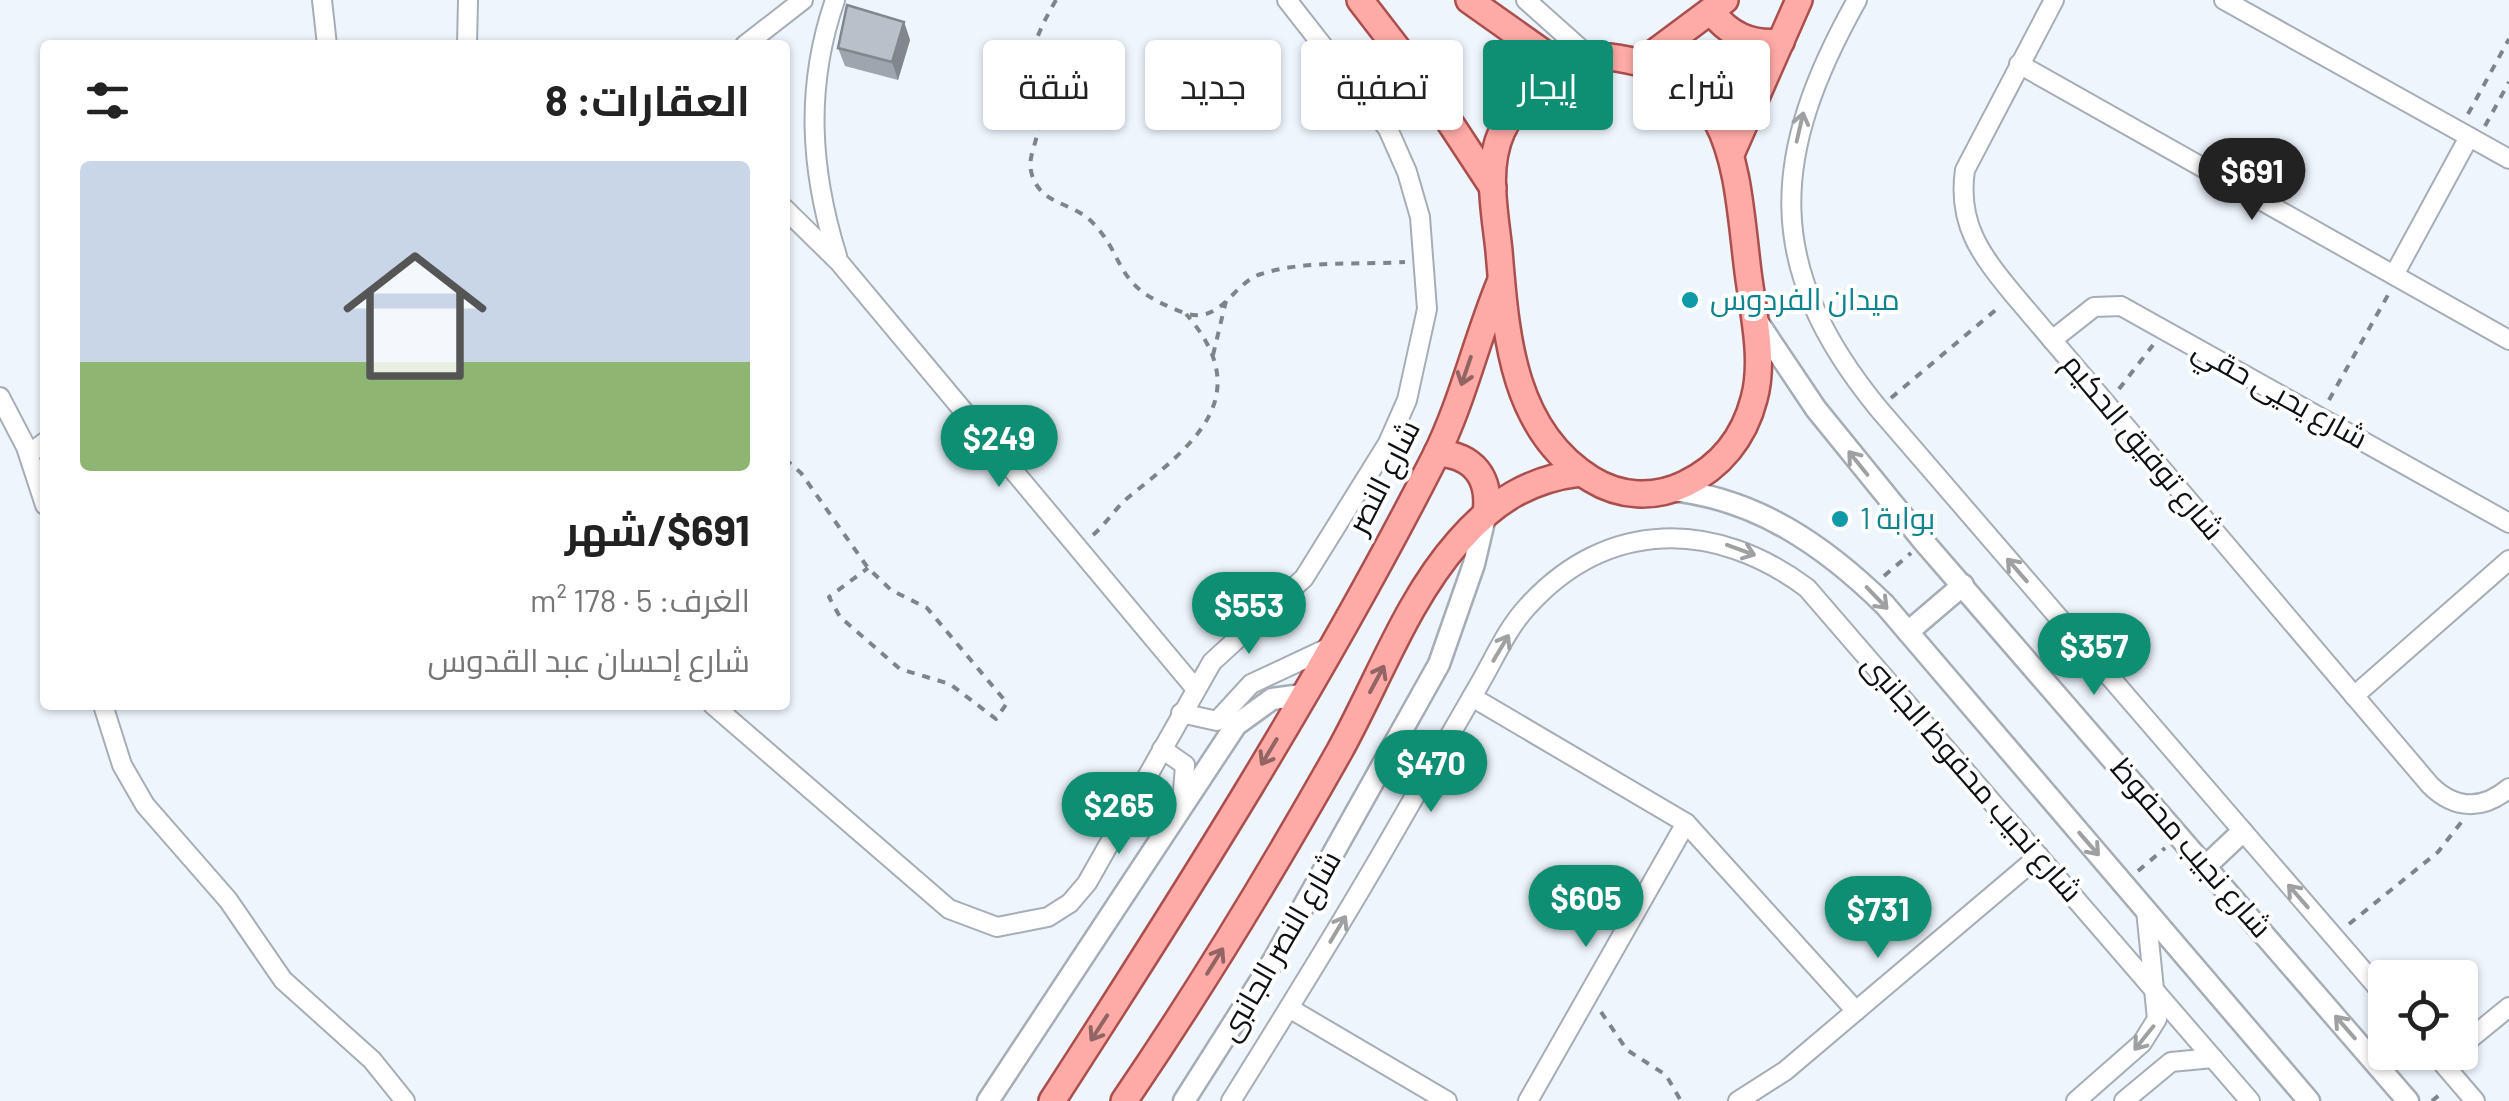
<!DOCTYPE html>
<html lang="ar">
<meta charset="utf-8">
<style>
body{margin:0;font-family:Barlow,Cairo,sans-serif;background:#f6f6f6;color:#222;direction:rtl;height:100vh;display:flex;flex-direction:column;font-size:38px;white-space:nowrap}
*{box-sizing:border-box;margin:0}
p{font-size:32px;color:#767676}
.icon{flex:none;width:55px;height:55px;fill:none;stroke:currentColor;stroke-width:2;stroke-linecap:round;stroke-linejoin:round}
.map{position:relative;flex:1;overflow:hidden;direction:ltr}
.drawer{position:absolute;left:40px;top:40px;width:750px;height:670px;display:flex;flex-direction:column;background:#fff;border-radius:10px;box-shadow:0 2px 8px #0004;direction:rtl}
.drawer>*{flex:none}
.top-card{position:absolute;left:820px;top:40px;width:950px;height:90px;direction:rtl;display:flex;gap:20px}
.controls{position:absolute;left:2368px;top:960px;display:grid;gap:20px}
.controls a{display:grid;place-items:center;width:110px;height:110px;border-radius:10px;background:#fff;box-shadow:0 2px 8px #0004;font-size:50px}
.price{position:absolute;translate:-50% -85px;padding:0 22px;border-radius:35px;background:#0e8e73;color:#fff;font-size:32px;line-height:65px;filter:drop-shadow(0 2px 5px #0008)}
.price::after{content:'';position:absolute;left:50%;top:60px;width:30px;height:22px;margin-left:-15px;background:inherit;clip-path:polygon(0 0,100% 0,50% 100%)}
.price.on{background:#222;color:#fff}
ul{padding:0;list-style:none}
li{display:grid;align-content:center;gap:20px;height:530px;padding:0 40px}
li+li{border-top:2px solid #e0e0e0}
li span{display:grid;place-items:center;height:310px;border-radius:10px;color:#555}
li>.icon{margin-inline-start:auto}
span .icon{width:180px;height:180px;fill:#fffc;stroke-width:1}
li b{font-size:42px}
h2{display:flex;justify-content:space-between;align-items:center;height:120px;padding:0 40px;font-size:42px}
.chip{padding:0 35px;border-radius:10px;background:#fff;box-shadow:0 2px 8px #0004;font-size:35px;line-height:90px}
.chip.on{background:#0e8e73;color:#fff}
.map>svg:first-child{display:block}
</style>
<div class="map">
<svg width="2509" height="1101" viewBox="0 0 2509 1101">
<rect width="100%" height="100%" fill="#eff5fd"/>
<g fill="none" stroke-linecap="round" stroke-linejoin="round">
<defs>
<g id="minor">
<path d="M322 0 327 45"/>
<path d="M835 0C805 87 810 169 837 256"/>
<path d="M1526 0 1592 59"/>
<path d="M1857 0C1770 155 1762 266 1878 408L2385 996"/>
<path d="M2054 0 1965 170C1957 224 1981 255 2014 295L2430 785C2455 810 2483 810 2509 788"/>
<path d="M2224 0 2509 159"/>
<path d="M467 45 468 0"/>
<path d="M745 45 803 0"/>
<path d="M2019 64 2509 340"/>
<path d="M785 209 839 262 1195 688"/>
<path d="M2394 275 2469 137"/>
<path d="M2052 340 2094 307 2121 306 2509 523"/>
<path d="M0 397 26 447 45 505"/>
<path d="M29 454 45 442"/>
<path d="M2354 696 2509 560"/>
<path d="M1472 697 1686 823 1856 1011"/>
<path d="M103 705 122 765 145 805 228 900 283 980 372 1060 405 1101"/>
<path d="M713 705 949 909 997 927 1048 917 1070 903 1087 883 1212 662 1304 578 1388 443 1407 400 1427 309 1420 217 1407 172 1388 129 1287 0"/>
<path d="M1181 713 1217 721 1251 684 1330 647"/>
<path d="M1162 749 1185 765 1182 805"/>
<path d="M1289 1008 1447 1101"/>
<path d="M2460 1047 2509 1007"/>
<path d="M2433 1052 2475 1101"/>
<path d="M1231 1101C1286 1013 1341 925 1393 834 1422 784 1451 733 1480 683 1495 657 1508 627 1528 606 1608 518 1716 520 1807 588L2250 1101"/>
<path d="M1528 1101 1686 823"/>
<path d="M1738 1101 1785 1071 2039 856"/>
<path d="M2076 1101 2142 1043 2157 1019 2146 910"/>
<path d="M2124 1101 2171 1062 2213 1058"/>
</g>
<g id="tertiary">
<path d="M1759 324 1816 409 1924 542 2408 1101"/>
<path d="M1672 490C1757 499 1825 546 1885 605L2309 1101"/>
<path d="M1908 632 1963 585"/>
<path d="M2207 865 2242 832"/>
<path d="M988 1101 1236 725 1272 699 1302 695"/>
<path d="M1184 1101 1273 961 1439 664 1474 564 1486 513"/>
</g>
<g id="primary">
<path d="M1360 0 1424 83 1493 188"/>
<path d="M1469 0 1565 68"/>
<path d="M1711 11C1729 35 1751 45 1781 42"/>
<path d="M1609 57C1737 72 1735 167 1748 272 1753 312 1765 360 1754 399 1744 438 1720 467 1685 484 1654 499 1620 497 1591 479 1512 430 1506 335 1499 251 1495 212 1485 168 1502 131 1523 87 1561 63 1609 57Z"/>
<path d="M1643 61 1725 0"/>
<path d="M1732 152 1799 0"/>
<path d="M1437 453C1473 455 1491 477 1486 513"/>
<path d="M1052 1101C1187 892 1322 679 1435 457 1463 401 1477 337 1501 280"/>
<path d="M1124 1101C1201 988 1272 871 1339 752 1378 682 1406 601 1459 541 1493 502 1529 479 1580 473"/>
</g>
</defs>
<use href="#minor" stroke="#a7adb7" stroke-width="22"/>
<use href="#tertiary" stroke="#a7adb7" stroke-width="25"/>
<use href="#primary" stroke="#aa4f4d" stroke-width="30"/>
<g stroke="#7f848a" stroke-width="4" stroke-dasharray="8 8" stroke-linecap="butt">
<path d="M1056 0C1040 28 1027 53 1031 86 1032 99 1038 111 1038 124 1039 142 1026 156 1032 175 1041 204 1070 202 1090 220 1126 255 1112 283 1170 307 1179 311 1189 316 1199 315 1225 314 1236 282 1261 274 1304 260 1360 265 1405 262"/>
<path d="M2468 114 2509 39"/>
<path d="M2485 126 2509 82"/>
<path d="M1213 355 1226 301"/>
<path d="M2119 389 2153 345"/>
<path d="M1891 398 1998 308"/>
<path d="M2329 400 2388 295"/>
<path d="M785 459 801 473 868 568 891 590 927 608 1007 703 996 719 950 684 900 669 840 617 829 597 868 568"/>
<path d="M1093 535C1107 523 1116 507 1130 496 1193 445 1258 396 1186 314"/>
<path d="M1884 576 1911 553"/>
<path d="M2138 871 2165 848"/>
<path d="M2349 924 2438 852 2463 820"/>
<path d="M1601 1012 1627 1050 1666 1075 1681 1101"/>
<path d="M2432 1101 2444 1091"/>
</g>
<use href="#minor" stroke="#fff" stroke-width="18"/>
<use href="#tertiary" stroke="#fff" stroke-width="20"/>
<use href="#primary" stroke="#feaaa6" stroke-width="25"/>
</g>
<path fill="#9fa5ae" d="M904 22 910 40 898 80 845 66 838 48Z"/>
<path fill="#82868d" d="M904 22 910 40 898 80 892 62Z"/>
<path fill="#b9c0ca" stroke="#82868d" stroke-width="2.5" d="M847 5 904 22 892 62 838 48Z"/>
<defs><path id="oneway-shaft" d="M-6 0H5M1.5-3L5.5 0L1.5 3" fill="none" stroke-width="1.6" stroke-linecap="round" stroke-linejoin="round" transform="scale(2.5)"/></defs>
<g stroke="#9fa0a1">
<use href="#oneway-shaft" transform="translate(1800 127) rotate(-77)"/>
<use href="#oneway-shaft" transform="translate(1858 463) rotate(-129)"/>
<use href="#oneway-shaft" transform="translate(1741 550) rotate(20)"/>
<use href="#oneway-shaft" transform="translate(2017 570) rotate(-131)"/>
<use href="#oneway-shaft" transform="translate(1877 598) rotate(46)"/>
<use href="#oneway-shaft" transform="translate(1501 648) rotate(-59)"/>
<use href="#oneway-shaft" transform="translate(2089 844) rotate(49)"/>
<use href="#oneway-shaft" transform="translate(2298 896) rotate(-131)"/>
<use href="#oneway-shaft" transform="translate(1338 929) rotate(-59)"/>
<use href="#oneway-shaft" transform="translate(2345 1027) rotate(-131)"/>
<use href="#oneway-shaft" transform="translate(2144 1038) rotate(129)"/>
</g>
<g stroke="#926564">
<use href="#oneway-shaft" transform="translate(1466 371) rotate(109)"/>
<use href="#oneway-shaft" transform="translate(1377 679) rotate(-62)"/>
<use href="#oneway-shaft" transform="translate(1269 752) rotate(121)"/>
<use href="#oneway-shaft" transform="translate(1215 961) rotate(-58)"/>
<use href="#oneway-shaft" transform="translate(1099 1028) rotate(123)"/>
</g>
<g fill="#0f9aa8" stroke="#fff" stroke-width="4">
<circle cx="1690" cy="300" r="10"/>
<circle cx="1840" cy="519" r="10"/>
</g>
<g text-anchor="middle" stroke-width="8" stroke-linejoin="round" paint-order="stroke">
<g font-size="30" fill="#0d838f" stroke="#fff" text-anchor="start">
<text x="1710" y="310">ميدان الفردوس</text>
<text x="1860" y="529">بوابة 1</text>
</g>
<g font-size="30" fill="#0e1114" stroke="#fff">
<text transform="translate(2280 394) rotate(29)" y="10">شارع يحيى حقي</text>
<text transform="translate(2143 447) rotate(50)" y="10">شارع توفيق الحكيم</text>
<text transform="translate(1384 477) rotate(-63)" y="10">شارع النصر</text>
<text transform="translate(1972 778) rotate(49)" y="10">شارع نجيب محفوظ الجانبى</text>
<text transform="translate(2191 848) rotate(49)" y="10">شارع نجيب محفوظ</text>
<text transform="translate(1280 946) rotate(-60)" y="10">شارع النصر الجانبى</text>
</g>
</g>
</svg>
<div class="controls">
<a><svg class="icon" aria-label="locate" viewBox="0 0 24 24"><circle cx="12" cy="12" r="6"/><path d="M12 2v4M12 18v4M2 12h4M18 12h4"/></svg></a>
</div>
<b class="price on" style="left:2252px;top:223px">$691</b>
<b class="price" style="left:999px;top:490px">$249</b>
<b class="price" style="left:1249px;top:657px">$553</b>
<b class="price" style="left:2094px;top:698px">$357</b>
<b class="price" style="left:1431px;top:815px">$470</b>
<b class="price" style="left:1119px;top:857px">$265</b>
<b class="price" style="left:1586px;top:950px">$605</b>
<b class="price" style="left:1878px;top:961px">$731</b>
<div class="top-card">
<a class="chip">شراء</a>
<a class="chip on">إيجار</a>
<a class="chip">تصفية</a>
<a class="chip">جديد</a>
<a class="chip">شقة</a>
</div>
<section class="drawer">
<h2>العقارات: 8<svg class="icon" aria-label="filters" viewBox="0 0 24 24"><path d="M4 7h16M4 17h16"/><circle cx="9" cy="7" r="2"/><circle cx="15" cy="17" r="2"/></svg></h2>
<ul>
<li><span style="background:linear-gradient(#c9d6e8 65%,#8fb573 0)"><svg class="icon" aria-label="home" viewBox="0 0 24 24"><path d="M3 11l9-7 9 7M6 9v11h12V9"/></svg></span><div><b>$691/شهر</b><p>الغرف: 5 · 178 m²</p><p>شارع إحسان عبد القدوس</p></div></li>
</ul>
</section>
</div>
